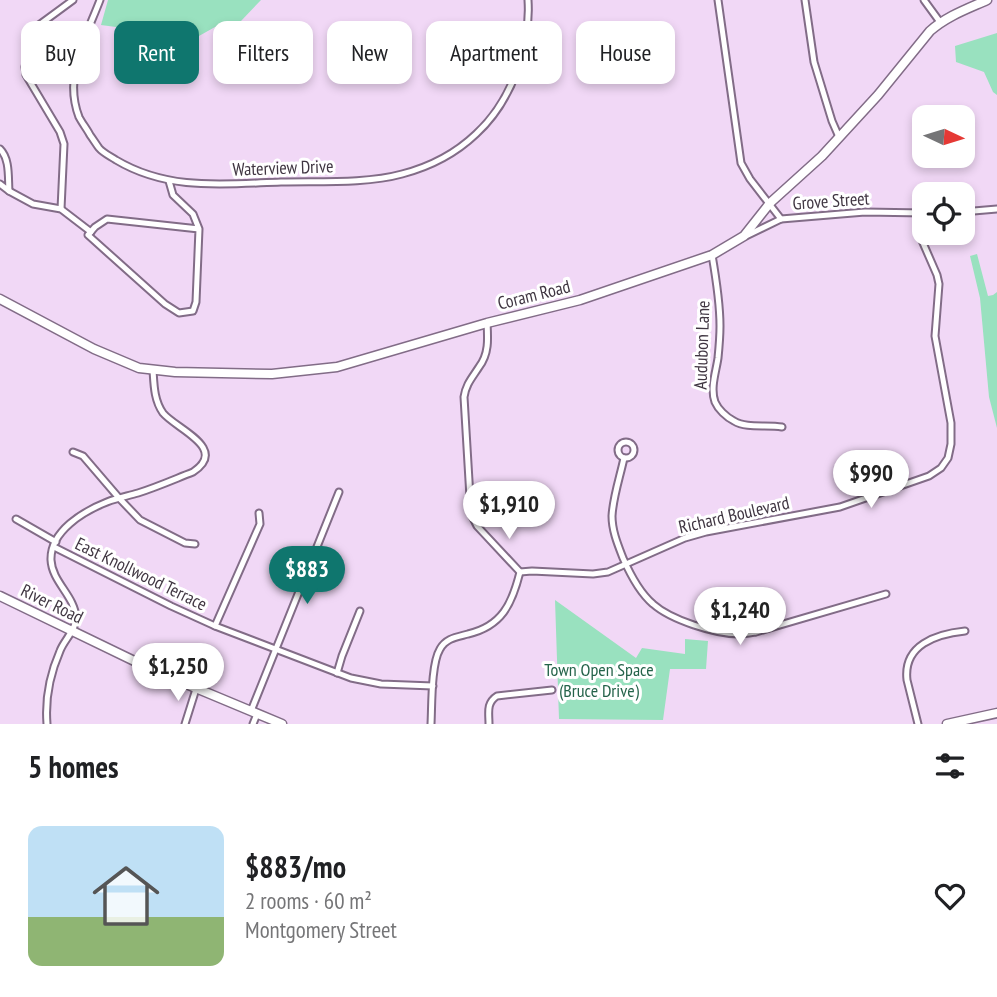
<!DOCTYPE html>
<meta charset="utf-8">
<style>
body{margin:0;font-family:"PT Sans Narrow",sans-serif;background:#f2f2f2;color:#202124;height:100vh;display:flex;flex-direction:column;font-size:26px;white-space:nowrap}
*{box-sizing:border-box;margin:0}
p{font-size:23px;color:#757577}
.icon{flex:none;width:38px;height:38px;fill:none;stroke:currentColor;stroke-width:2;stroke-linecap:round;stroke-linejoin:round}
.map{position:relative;height:724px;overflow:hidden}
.details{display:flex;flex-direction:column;background:#fff;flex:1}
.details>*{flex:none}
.guide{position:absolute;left:21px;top:21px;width:956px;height:63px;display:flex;gap:14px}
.needle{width:46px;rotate:94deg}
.controls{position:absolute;left:912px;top:105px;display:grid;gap:14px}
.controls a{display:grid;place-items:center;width:63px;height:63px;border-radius:14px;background:#fff;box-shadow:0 4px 10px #0003;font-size:35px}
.price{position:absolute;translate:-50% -60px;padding:0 16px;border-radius:24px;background:#fff;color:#222;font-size:23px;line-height:46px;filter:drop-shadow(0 2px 4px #0008)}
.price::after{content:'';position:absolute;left:50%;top:42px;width:21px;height:16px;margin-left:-10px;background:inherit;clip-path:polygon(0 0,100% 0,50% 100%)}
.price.current{background:#0f766e;color:#fff}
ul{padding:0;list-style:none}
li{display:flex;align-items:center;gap:21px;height:175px;padding:0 28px}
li+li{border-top:2px solid #e0e0e0}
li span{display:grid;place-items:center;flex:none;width:196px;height:140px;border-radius:14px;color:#555}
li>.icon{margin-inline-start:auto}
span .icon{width:84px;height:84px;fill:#fffc;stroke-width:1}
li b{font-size:30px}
h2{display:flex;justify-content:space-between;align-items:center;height:84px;padding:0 28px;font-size:30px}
.pill{padding:0 24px;border-radius:14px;background:#fff;box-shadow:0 4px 10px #0003;font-size:24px;line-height:63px}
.pill.current{background:#0f766e;color:#fff}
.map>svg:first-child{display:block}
</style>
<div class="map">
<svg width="997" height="724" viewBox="0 0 997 724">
<rect width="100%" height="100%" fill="#f1d8f6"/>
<g fill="#99e1bf">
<path d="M108 0H261L241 21 215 27 174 50 131 29 101 25Z"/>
<path d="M997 33V95L993 92 984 72 956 62 955 46Z"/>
<path d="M977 254 988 296 993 295 997 292V428L989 397 980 298 970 256Z"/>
<path d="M555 600 636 658 642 648 685 654V639L708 641 706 669H670L663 720 559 719Z"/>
</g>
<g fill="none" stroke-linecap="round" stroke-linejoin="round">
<defs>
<g id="street">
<path d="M100 0C86 37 63 76 79 117 82 123 87 129 90 135 93 139 96 144 99 148 103 153 110 156 116 160 168 191 223 184 281 182 318 181 366 184 402 174 429 167 456 153 476 134 511 102 531 47 528 0"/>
<path d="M718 0 741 163 750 179 781 219"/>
<path d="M805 0 814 62 832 121 839 137"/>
<path d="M924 0 940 22"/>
<path d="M0 149C10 159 8 177 9 191L0 184"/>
<path d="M169 181 173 195 193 214 199 229 196 302 193 311 179 313 165 304 88 235 95 227 107 219 199 229"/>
<path d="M9 191 33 204 61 209 91 232"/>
<path d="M61 209 64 144 60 132 26 75 25 67 32 34 39 25 73 0"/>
<path d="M962 212 997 209"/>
<path d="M746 236 781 219 865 212 924 213"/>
<path d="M712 255C716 278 720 302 720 326 720 336 719 348 718 358 716 372 710 388 715 402 718 409 726 417 734 421 747 429 767 424 782 427"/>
<circle cx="626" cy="450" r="8"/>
<path d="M73 452 83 456 119 498 140 520 185 543 195 544"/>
<path d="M624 458C620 477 613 497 612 516 612 531 618 545 623 558 630 574 640 593 653 604 671 620 715 634 739 634 745 634 750 633 756 632L886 594"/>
<path d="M16 519 56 542"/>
<path d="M54 547 171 606 215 626 351 678 381 684 433 686"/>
<path d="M520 572 532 571 593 574 608 572 685 538 706 532 840 507 929 476 941 468 948 458 951 444V423L935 336 939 284 937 275 920 236 916 213"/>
<path d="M215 626 260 524 259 513"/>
<path d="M337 673 342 656 360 611"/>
<path d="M251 711 339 492"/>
<path d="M47 724C45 699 50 674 60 651 64 640 76 630 76 618 75 596 52 582 51 560 50 531 84 511 107 502 117 498 128 496 138 493 157 487 175 479 193 472 229 448 176 429 163 413 154 400 154 385 153 370"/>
<path d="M185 724 196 689"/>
<path d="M253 724 257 714"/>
<path d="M431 724C432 705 431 664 440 649 446 638 457 637 468 634 502 626 512 604 520 572L477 526 471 514 464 397C466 384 472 378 479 367 489 354 488 339 487 323"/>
<path d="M489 724C489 713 486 703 497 696L552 690"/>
<path d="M918 724 907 680C903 645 936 634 965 631"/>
</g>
<g id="secondary">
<path d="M0 299 94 349 139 368 175 372 272 374 337 367 487 323 580 300 712 255 744 236 770 203 822 156 878 95 930 31C947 16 967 9 987 0"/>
<path d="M0 596 155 671 282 724"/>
<path d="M947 724 997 713"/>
</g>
</defs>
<use href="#street" stroke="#826c87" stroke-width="9"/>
<use href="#secondary" stroke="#826c87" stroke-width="11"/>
<use href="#street" stroke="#fff" stroke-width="5"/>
<use href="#secondary" stroke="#fff" stroke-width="8"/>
</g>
<g text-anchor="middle" stroke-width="6" stroke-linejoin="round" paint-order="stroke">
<g font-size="18" fill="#403642" stroke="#fff">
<text transform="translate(283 168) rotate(-2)" y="6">Waterview Drive</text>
<text transform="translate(831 201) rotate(-4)" y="6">Grove Street</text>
<text transform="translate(534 295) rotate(-14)" y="6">Coram Road</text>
<text transform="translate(702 345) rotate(-88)" y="6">Audubon Lane</text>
<text transform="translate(734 515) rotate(-13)" y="6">Richard Boulevard</text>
<text transform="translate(141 574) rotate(26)" y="6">East Knollwood Terrace</text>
<text transform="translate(52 604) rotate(26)" y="6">River Road</text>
</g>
<g font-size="18" fill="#24634a" stroke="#fff">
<text x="599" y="676">Town Open Space<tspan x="599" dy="21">(Bruce Drive)</tspan></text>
</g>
</g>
</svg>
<div class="controls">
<a><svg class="needle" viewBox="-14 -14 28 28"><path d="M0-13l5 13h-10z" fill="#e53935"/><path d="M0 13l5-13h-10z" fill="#757577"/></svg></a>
<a><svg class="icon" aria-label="locate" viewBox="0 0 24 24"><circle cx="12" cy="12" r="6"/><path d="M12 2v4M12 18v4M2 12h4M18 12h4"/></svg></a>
</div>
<b class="price" style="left:871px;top:510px">$990</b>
<b class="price" style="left:509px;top:541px">$1,910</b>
<b class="price current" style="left:307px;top:606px">$883</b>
<b class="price" style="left:740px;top:647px">$1,240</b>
<b class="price" style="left:178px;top:703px">$1,250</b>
<div class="guide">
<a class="pill">Buy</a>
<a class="pill current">Rent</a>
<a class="pill">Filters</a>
<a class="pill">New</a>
<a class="pill">Apartment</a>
<a class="pill">House</a>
</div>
</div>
<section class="details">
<h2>5 homes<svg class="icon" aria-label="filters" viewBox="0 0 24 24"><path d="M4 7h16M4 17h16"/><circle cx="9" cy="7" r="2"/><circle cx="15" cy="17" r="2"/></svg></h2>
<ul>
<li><span style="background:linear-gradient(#bfe0f5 65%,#8fb573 0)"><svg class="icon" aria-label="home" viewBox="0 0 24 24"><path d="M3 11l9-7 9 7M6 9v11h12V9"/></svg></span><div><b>$883/mo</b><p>2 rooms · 60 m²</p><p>Montgomery Street</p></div><svg class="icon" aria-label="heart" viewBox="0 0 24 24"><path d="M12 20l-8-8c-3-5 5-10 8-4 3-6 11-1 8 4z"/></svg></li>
</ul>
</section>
